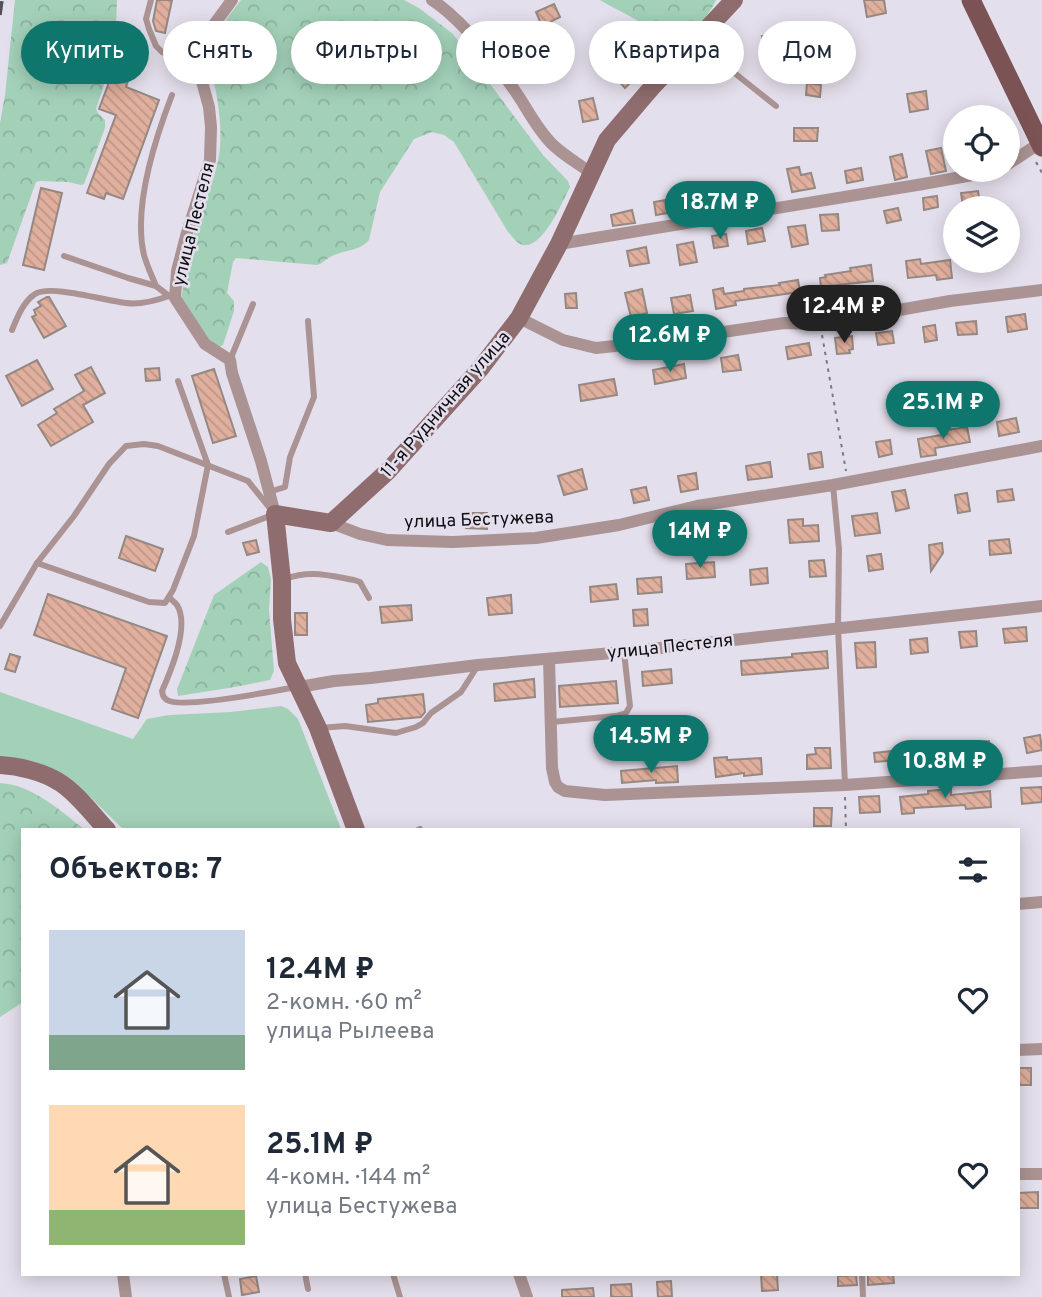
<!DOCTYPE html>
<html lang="ru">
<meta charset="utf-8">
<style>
body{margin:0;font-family:Overpass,sans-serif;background:#f2f2f3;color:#1f2937;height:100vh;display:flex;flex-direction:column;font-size:26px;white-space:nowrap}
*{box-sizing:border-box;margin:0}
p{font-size:23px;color:#747a83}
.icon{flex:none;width:38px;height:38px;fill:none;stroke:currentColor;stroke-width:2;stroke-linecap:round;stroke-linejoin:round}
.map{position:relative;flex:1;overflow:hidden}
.details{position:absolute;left:21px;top:828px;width:999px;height:448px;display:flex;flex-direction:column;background:#fff;border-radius:0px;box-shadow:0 4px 18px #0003}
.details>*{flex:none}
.guide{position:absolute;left:21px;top:21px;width:1001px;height:63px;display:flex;gap:14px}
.fabs{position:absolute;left:943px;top:105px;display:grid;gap:14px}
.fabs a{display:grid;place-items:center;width:77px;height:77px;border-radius:50%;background:#fff;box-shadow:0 4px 18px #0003;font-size:35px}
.price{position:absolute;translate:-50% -60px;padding:0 16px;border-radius:24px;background:#0f766e;color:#fff;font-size:23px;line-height:46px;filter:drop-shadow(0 2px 4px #0008)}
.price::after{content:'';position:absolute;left:50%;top:42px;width:21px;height:16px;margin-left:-10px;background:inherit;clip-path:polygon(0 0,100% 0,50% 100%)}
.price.selected{background:#222;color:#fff}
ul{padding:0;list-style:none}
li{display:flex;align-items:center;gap:21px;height:175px;padding:0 28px}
li span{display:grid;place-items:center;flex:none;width:196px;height:140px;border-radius:0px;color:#555}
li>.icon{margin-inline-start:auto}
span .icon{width:84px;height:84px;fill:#fffc;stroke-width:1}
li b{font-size:30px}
h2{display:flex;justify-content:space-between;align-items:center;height:84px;padding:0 28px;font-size:30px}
.chip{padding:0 24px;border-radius:32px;background:#fff;box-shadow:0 4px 18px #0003;font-size:24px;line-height:63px}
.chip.selected{background:#0f766e;color:#fff}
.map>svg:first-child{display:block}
</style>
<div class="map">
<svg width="1042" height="1297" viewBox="0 0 1042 1297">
<defs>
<pattern id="forest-crowns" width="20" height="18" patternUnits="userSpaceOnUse" patternTransform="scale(1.75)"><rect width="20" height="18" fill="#a3d1b8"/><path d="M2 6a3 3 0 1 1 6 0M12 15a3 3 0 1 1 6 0" fill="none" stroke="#8bb29d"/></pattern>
<pattern id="building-back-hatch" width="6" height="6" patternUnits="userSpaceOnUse" patternTransform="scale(1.75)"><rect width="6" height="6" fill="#e0af9d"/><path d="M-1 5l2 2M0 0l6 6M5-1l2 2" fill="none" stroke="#bf9586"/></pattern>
</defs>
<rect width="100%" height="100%" fill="#e4dfec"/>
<path fill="#a3d1b8" d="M0 692 133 739 147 719 169 715 231 712 281 706 288 709 298 719 341 829H123L89 796 65 777 0 757Z"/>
<g fill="url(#forest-crowns)">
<path d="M15 0H117L116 26 118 32 110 67 96 109 98 113 105 120V128L84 184 81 185 68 182 40 181 36 182 7 263 0 265V123L5 95Z"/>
<path d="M241 0H404L419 8 453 34 543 155 568 181 570 187C562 202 541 254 520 244 516 242 511 235 508 232L454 142 444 135 432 132 414 139 380 192 369 240C360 251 344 250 332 256 325 259 324 263 317 265L236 258 233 262 227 293 234 301V311L223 345 215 349 181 301C184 283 185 266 189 248 198 218 213 188 219 156 222 137 220 117 217 98 215 83 209 71 211 56 213 36 229 15 241 0Z"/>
<path d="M600 0H716C711 13 685 45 670 42 658 40 648 27 638 21 626 13 612 8 600 0Z"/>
<path d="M261 562 268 567 271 579 269 610 274 671 270 680 235 687 178 696 177 689 214 595Z"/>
<path d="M0 783C33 785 59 810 84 829L23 830V1002L0 1017Z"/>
</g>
<g fill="url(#building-back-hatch)" stroke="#958883" stroke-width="2">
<path d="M157 0H172L165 33 156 31 153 21Z"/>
<path d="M864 0H884L886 13 867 17Z"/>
<path d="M554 4 560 17 542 26 536 12Z"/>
<path d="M786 32 789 48 764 52 762 36Z"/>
<path d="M630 38 640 52 630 58 621 44Z"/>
<path d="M828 38 842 42 839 55 825 51Z"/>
<path d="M552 56 556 74 542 78 538 60Z"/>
<path d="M629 67 637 76 625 88 617 79Z"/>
<path d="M114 69 130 75 126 87 159 100 123 199 106 193 104 199 87 193 116 115 99 109Z"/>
<path d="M807 83 821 85 820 97 806 95Z"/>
<path d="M926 91 928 109 910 112 907 94Z"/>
<path d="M593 98 598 119 583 122 579 101Z"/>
<path d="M794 128H818L817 141H794Z"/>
<path d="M941 148 946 171 931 174 926 151Z"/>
<path d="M902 154 907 177 895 180 890 157Z"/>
<path d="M799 167 801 175 811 173 815 188 792 192 787 169Z"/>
<path d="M861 168 863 180 847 183 845 171Z"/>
<path d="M41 188 62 193 44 270 23 265Z"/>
<path d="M978 191 980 204 963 206 961 193Z"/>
<path d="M937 196 938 207 924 210 923 198Z"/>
<path d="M672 199 674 212 656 215 654 202Z"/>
<path d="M898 208 901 220 887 223 884 211Z"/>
<path d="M632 210 635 223 613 226 611 215Z"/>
<path d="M838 214 839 230 822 231 820 215Z"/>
<path d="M805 225 808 244 792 247 788 227Z"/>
<path d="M762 228 765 241 748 244 746 231Z"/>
<path d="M726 234 728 246 714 248 712 236Z"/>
<path d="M693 242 697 262 680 265 677 245Z"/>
<path d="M646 247 649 263 630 266 627 251Z"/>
<path d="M920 259 921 264 950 260 952 278 937 280 936 275 908 278 906 261Z"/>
<path d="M871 265 873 281 821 287 820 278 826 277 825 275 851 271 850 268Z"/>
<path d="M798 280 800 292 735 301 736 305 716 309 713 290 723 288 724 294 744 291V289L780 285 779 283Z"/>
<path d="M642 289 647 313 631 317 625 293Z"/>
<path d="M576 293 577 308H566L565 294Z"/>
<path d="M690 295 693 311 674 314 671 298Z"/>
<path d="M47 297H49L66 326 44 338 32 317 36 315 34 310 41 306 38 302Z"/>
<path d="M1025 314 1027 329 1008 332 1006 317Z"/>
<path d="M976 321 977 334 958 335 956 323Z"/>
<path d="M935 325 937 340 925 342 923 327Z"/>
<path d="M892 331 894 343 878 345 876 333Z"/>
<path d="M852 336 853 349 849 350 850 353 837 354 835 338Z"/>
<path d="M809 343 811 355 788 359 786 347Z"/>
<path d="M738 355 741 370 723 372 721 358Z"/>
<path d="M37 360 53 389 22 406 6 376Z"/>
<path d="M684 364 686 378 655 384 653 370Z"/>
<path d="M91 367 105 393 83 405 93 422 51 446 38 425 57 413 54 409 84 391 75 375Z"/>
<path d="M159 368 160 380 146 381 145 369Z"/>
<path d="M214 369 236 436 213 443 192 376Z"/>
<path d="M614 379 617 395 581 401 579 385Z"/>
<path d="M1016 418 1019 432 999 436 997 422Z"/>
<path d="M967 427 970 442 935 448 936 455 921 457 918 439 947 434 946 430Z"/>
<path d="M890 440 892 454 879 457 876 442Z"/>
<path d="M821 452 823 467 810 469 808 454Z"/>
<path d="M770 462 772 477 748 480 746 466Z"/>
<path d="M582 469 587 489 564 495 558 476Z"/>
<path d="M696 473 698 489 681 492 678 476Z"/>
<path d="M646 487 649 500 634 503 631 490Z"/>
<path d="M1012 489 1014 500 998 502 997 491Z"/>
<path d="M905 490 909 508 896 511 892 492Z"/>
<path d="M967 493 970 511 958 513 955 495Z"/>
<path d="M466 513H487V529L466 528Z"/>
<path d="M877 513 880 533 855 536 852 516Z"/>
<path d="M803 519V526L818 525 819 541 790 543 788 520Z"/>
<path d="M126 536 163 549 155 571 119 558Z"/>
<path d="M1009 539 1011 553 990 555 989 541Z"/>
<path d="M256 540 259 552 247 555 243 543Z"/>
<path d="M942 543 943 553 931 571 929 545Z"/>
<path d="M881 554 883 569 869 571 867 556Z"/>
<path d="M824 560 826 576 810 577 809 561Z"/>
<path d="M714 562 715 577 687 579 686 564Z"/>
<path d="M767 568 768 583 751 585 750 570Z"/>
<path d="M661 577 662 592 638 594 637 579Z"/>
<path d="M616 584 618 599 591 602 590 587Z"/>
<path d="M48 594 167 636 138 718 112 709 126 668 34 635Z"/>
<path d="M511 595 512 613 489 615 487 598Z"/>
<path d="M411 605 412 620 382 623 380 607Z"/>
<path d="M647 609 648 625 634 626 633 610Z"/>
<rect x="295" y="613" width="12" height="22"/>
<path d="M1026 627 1027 641 1005 643 1003 629Z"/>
<path d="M976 631 977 646 961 648 959 632Z"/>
<path d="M927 638 928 652 911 654 910 640Z"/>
<path d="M875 642 876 667 857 668 855 643Z"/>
<path d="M827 651 828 668 742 675 741 661 792 657V654Z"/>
<path d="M10 654 20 657 15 672 5 669Z"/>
<path d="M671 669 672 683 643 686 642 672Z"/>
<path d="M534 679 535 697 495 701 494 684Z"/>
<path d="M616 681 618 703 560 707 559 686Z"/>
<path d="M423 694 425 712 421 717 368 722 366 705 378 703V699Z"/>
<path d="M1040 735 1042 750 1027 753 1024 738Z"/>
<path d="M989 741 990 756 959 759V766L940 768 938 746Z"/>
<path d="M815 748H830L831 768 807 769V755L816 754Z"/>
<path d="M919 748 921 764 899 766V760L875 762 874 753Z"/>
<path d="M727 757V760L761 758 762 774 744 776V773L716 777 714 758Z"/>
<path d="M677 766 678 782 656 783V780L622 783 621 771Z"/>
<path d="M1042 787V802L1022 804 1021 788Z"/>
<path d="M951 789V795L990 791 991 807 966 809 965 805 914 808V813L902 814 900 797 928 794V791Z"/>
<path d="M879 796 880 812 860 813 859 797Z"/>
<path d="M814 808H832L831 826H814Z"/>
<rect x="1018" y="1068" width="13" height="17"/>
<path d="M1038 1192V1208H1018V1193Z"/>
<path d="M761 1274H777L778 1290 762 1291Z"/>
<path d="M869 1274H893L894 1283 868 1285V1275Z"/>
<path d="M856 1275 857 1285 838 1286V1276Z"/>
<path d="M256 1276 259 1292 242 1295 240 1279Z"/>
<path d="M671 1281 672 1296 658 1297 657 1282Z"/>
<path d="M631 1284 632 1297H611V1285Z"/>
<path d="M593 1288 594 1297H562V1290Z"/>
</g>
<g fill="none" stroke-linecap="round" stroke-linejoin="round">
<g stroke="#7c7881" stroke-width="2" stroke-dasharray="3.5 5" stroke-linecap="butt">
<path d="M1036 162 1042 173"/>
<path d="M822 335 846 471"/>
<path d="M845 797 846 830"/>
</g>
<g stroke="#ab9393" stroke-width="6">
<path d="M151 0 146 19 149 29 156 46 162 52 200 67"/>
<path d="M698 44 776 106"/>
<path d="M491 59 516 39"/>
<path d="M64 256 128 278 156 286 169 296"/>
<path d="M156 286C152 276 147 266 144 255 133 208 155 139 172 95"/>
<path d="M12 330C17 318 23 302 35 294 50 284 106 301 126 303 140 305 155 301 169 296"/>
<path d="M230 360 253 304"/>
<path d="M833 485 839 549 838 627 845 785"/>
<path d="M269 492 285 487 290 457 314 397 308 321"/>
<path d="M228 532 272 515"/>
<path d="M37 563 149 602 165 603 173 590 194 536 208 465 178 381"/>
<path d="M284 579C311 570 326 575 354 580L360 582 369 598"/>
<path d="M169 597C171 600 175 602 177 605 190 626 171 671 162 691 163 696 163 697 167 700 182 709 275 691 296 687"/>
<path d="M0 626 37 563 74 516 109 464 126 446 144 444 158 446 248 481 269 507"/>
<path d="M552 722 616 716 626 713 630 706 624 652"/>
<path d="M320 728 345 726 396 733 416 727 423 723 431 713 461 692 477 667"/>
<path d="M418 830 420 829"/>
<path d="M224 1274 229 1297"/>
<path d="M305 1274 308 1289"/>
<path d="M393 1274 400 1297"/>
<path d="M862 1274 863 1297"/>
</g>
<g stroke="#ab9393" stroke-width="12">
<path d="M232 0 213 26 201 51V78L209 107 211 127 210 160 186 236 177 271 175 298 205 344 230 360 232 373 261 461 275 514"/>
<path d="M432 0C463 20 501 69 521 100 531 116 539 131 552 144 563 155 579 164 591 173"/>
<path d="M1008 164 1040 143"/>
<path d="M559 244 923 184 1000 170"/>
<path d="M519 318 563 340 596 348 662 341 784 323 820 324 950 301 1042 290"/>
<path d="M331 523 360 534 387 540 453 542 536 538 619 525 697 506 833 485 1042 446"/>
<path d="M549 659 552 768 555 782 558 787 565 791 605 795 845 785 1042 771"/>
<path d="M299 687 334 681 371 678 478 665 624 652 1042 606"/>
<path d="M1018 904 1042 902"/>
<path d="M1018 1050 1042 1049"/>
<path d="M1018 1174H1042"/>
<path d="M123 1274 126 1297"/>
<path d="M519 1274 527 1297"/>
</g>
<g stroke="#8f6d6e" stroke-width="18">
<path d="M0 765C19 766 43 772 59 782 76 792 93 815 107 830"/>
<path d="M356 830 318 728 287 663 282 619V580L275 514 331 523 388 471 480 369 519 318 559 244 607 140 653 86 734 0"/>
</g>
<path stroke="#7b5354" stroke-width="19" d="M971 0 1042 147"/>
<path stroke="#535057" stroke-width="3.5" stroke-dasharray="14 7" stroke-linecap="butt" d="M0 15 2 0"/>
</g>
<g text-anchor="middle" stroke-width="5" stroke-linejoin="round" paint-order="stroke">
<g font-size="18" fill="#0f0d11" stroke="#e4dfec">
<text transform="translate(193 224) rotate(-76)" y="6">улица Пестеля</text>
<text transform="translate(445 404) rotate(-49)" y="6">11-я Рудничная улица</text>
<text transform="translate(479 519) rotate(-2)" y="6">улица Бестужева</text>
<text transform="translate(670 646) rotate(-6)" y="6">улица Пестеля</text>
</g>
</g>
</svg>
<div class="fabs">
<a><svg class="icon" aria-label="locate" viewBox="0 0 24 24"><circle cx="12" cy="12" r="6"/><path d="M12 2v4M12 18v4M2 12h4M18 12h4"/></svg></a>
<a><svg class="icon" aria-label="layers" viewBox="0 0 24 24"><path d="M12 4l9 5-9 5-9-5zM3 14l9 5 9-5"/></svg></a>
</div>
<b class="price" style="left:720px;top:241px">18.7M ₽</b>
<b class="price selected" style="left:844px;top:345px">12.4M ₽</b>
<b class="price" style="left:670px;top:374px">12.6M ₽</b>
<b class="price" style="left:943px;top:441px">25.1M ₽</b>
<b class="price" style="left:700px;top:570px">14M ₽</b>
<b class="price" style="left:651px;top:775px">14.5M ₽</b>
<b class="price" style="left:945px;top:800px">10.8M ₽</b>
<div class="guide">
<a class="chip selected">Купить</a>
<a class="chip">Снять</a>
<a class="chip">Фильтры</a>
<a class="chip">Новое</a>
<a class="chip">Квартира</a>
<a class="chip">Дом</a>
</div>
<section class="details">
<h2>Объектов: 7<svg class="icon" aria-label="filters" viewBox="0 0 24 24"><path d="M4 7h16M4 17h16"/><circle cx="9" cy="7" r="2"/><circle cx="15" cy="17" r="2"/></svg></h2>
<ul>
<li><span style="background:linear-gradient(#c9d6e8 75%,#7fa58c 0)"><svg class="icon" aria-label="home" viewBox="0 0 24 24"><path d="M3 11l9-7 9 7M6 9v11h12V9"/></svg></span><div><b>12.4M ₽</b><p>2-комн. · 60 m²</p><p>улица Рылеева</p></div><svg class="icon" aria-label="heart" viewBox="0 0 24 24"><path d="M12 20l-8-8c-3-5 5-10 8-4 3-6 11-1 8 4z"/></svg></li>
<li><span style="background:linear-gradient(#ffd9b3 75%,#8fb573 0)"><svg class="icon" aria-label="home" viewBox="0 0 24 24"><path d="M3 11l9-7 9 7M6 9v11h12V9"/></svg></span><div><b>25.1M ₽</b><p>4-комн. · 144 m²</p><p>улица Бестужева</p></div><svg class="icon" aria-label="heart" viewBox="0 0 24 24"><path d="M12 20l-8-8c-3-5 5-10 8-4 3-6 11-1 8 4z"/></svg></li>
</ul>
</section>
</div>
